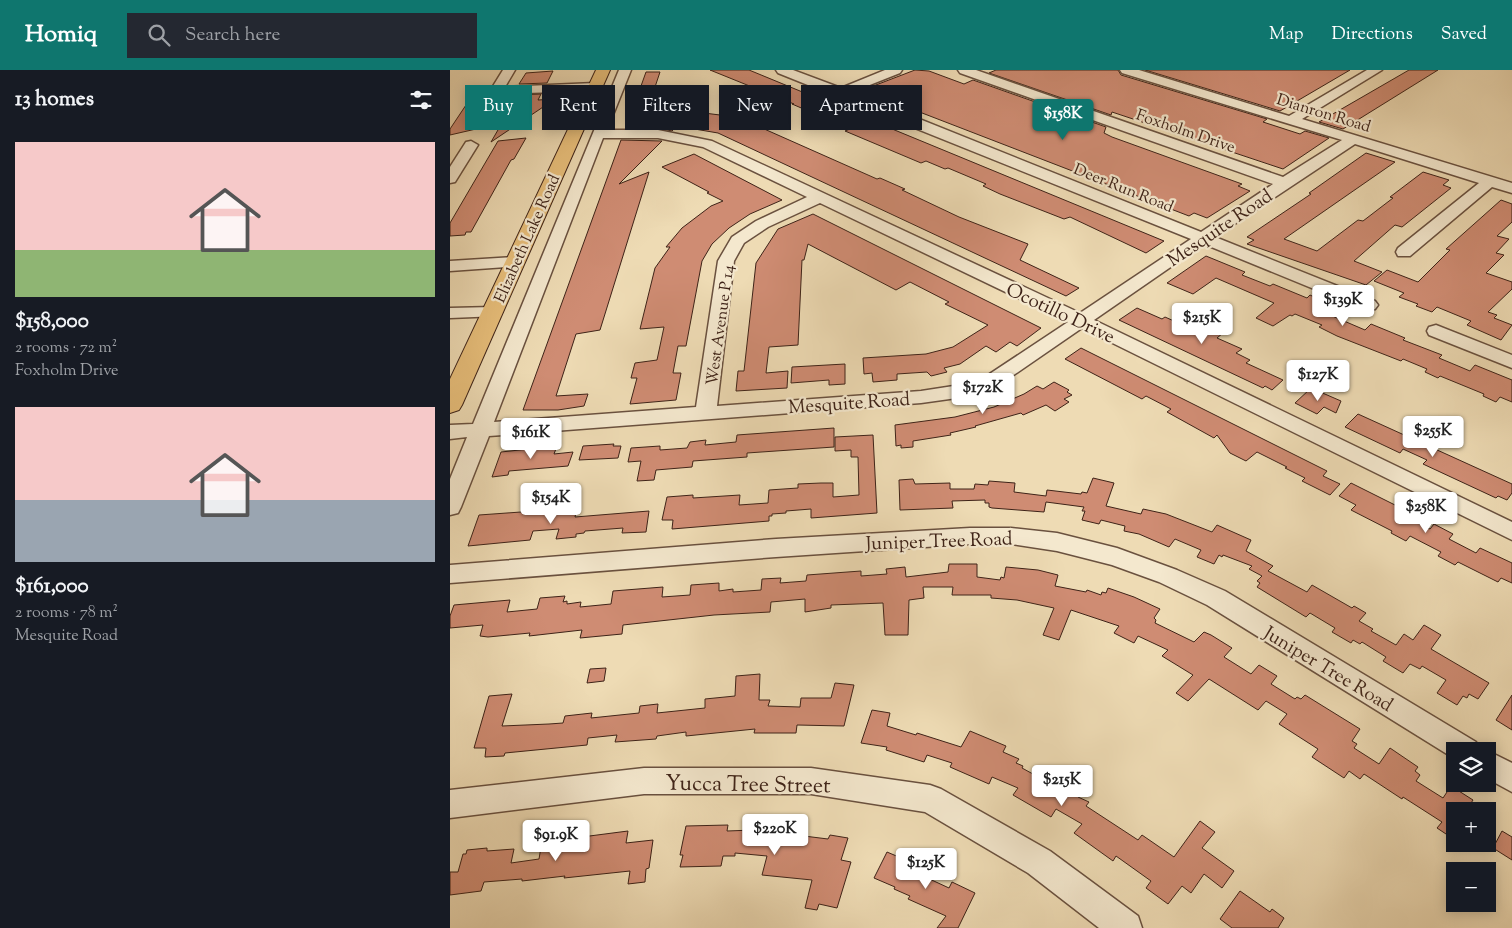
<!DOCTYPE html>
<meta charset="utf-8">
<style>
body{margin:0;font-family:"Sorts Mill Goudy",serif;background:#242831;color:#f1f3f6;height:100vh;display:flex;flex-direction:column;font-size:19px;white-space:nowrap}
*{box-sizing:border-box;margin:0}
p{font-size:16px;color:#9ea1a6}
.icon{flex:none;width:28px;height:28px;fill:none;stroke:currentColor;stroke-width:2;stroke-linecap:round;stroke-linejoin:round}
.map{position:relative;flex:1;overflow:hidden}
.panel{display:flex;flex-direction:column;background:#171b24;width:450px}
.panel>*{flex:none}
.banner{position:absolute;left:15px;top:15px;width:475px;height:45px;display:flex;gap:10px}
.fabs{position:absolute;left:996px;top:672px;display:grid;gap:10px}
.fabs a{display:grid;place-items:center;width:50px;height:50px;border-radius:0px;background:#171b24;box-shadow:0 2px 12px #0003;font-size:25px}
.price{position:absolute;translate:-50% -42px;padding:0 11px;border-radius:5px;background:#fff;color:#222;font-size:16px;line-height:32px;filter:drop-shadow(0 1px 2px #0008)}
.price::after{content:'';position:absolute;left:50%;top:30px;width:15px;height:11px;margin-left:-8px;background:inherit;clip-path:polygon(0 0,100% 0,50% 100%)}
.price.on{background:#0f766e;color:#fff}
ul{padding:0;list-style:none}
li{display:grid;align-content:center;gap:10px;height:265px;padding:0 15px}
li span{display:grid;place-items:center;height:155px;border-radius:0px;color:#555}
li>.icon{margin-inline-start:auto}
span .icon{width:90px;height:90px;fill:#fffc;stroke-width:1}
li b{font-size:21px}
h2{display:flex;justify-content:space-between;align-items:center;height:60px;padding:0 15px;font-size:21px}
.pill{padding:0 18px;border-radius:0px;background:#171b24;box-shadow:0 2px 12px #0003;font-size:18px;line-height:45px}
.pill.on{background:#0f766e;color:#fff}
header{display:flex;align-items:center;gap:30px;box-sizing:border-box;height:70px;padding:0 25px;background:#0f766e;color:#fff}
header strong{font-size:24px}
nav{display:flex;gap:28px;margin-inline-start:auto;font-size:18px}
.search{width:350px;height:45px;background:#242831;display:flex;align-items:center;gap:12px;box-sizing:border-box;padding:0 18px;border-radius:0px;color:#9ea1a6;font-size:19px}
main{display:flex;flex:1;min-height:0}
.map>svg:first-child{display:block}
</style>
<header>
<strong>Homiq</strong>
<div class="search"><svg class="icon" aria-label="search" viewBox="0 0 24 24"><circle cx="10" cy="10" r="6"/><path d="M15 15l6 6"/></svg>Search here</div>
<nav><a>Map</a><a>Directions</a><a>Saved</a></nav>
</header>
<main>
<section class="panel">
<h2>13 homes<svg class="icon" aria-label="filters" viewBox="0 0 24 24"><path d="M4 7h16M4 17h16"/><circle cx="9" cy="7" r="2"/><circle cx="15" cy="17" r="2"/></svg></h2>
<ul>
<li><span style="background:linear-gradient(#f6c9c9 70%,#8fb573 0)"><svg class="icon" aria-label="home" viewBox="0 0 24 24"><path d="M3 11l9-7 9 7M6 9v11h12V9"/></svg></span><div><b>$158,000</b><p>2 rooms · 72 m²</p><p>Foxholm Drive</p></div></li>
<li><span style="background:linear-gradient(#f6c9c9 60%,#9aa5b1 0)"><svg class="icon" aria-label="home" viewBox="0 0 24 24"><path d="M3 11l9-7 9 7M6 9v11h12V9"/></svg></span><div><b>$161,000</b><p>2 rooms · 78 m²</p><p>Mesquite Road</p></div></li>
</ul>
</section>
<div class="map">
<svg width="1062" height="858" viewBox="0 0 1062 858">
<rect width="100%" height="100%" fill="#eedbb4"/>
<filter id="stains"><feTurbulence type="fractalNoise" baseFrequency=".004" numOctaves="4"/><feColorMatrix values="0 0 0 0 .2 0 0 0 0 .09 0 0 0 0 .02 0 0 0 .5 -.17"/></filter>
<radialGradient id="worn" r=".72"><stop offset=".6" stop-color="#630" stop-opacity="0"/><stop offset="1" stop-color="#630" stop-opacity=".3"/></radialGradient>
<g fill="#cf8c73" stroke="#3e2318">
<path d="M260 0H299L714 171 696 183 620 147 614 149 550 124 533 116 536 114 498 98 495 99 476 91 471 93 395 61 400 59 342 34H344Z"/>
<path d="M465 0 479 1 514 14 523 10 656 57 654 63 662 67 792 114 788 116 800 121 757 148 744 143 739 146 441 31 422 23 426 21 418 18Z"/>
<path d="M546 0H668L671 5 817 49 813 52 850 64 855 61 879 68 833 99 662 42 661 45 539 3Z"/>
<path d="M695 0H900L830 41Z"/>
<path d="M959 0H988L893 59 869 52Z"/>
<path d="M103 1 97 13 69 14 76 3Z"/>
<path d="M196 2H210L204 20 223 19 220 30H225L222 39 278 46 303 54 427 109 430 108 455 119 452 120 509 147 578 174 570 190 629 218 616 226 268 63 227 56 222 61 208 58H176Z"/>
<path d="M91 24 88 30 105 29 41 72 52 53 0 65V59L18 32 60 30 63 25Z"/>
<path d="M76 68 64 89 61 90 21 162H16L15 165 0 166V153L48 71Z"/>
<path d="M171 70 212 71 169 114 199 102 150 260 126 264 106 326 138 324 134 336 108 340H73Z"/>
<path d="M916 83 945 92 834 169 867 181 908 150 913 151 943 128 940 127 973 102 999 110 993 115 1001 118 952 157 945 155 904 191 932 202 916 215 797 174 804 170 797 167 861 124 859 123Z"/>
<path d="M244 84 332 130 300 144 279 158 262 174 252 191 236 276H228L223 303H231L226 330 180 334 187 308H181L185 293 207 290 214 257 190 259 205 198 220 177H216L232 158 261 136 273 131 257 123 259 122 212 97Z"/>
<path d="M1051 130 1062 134V152L1047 166 1059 169 1046 183 1054 185 1036 203 1062 212V219L1038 242 1047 245 1044 248 1062 255 1051 270 1017 255 1021 251 987 237 982 242 966 236 968 234 949 227 954 223 924 211 937 200 968 212 1000 180 996 179Z"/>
<path d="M363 144 591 258 567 276 560 272 546 282 536 276 510 294 494 298 497 302 481 306 477 302 447 304V310L423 312 422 303 414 304 413 288 476 284 503 277 538 255 495 234 499 232 460 212 446 220 358 174 354 190H352L348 275 319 277 316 303 338 301 337 318 286 321 288 301H294L306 193 328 159Z"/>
<path d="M756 186 795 202 792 205 820 216 823 214 857 228 860 225 873 231 868 234 885 241 880 245 915 260 921 254 955 268 953 270 992 285 989 288 1020 301 1025 295 1062 310V332L1050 327 1046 332 1033 326 1034 324 990 306 988 308 975 302 977 299 953 289 951 291 887 266 869 257 872 255 845 244 842 246 840 245 823 256 806 248 824 233 766 208 743 224 717 213Z"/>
<path d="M687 238 712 249 715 247 744 260 760 248 780 257 767 268 792 279 786 283 800 290 796 293 833 310 822 320 815 316 813 318 669 250Z"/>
<path d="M631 278 877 401 873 406 890 414 880 425 852 411 855 408 835 398 837 397 807 382 796 391 780 383 767 365 764 368 717 342 721 339 696 326 692 329 615 289Z"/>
<path d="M395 294V314L379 315V310L341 313 342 297Z"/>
<path d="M604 312 619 320 617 322 622 325 614 329 619 332 605 341 596 335 573 345 571 343 525 356 526 357 500 363 501 365 463 371V377L451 378V375L446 376 445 355 505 347 544 337 574 324 587 316 593 319Z"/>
<path d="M861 318 891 331 886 343 874 337 867 344 845 333Z"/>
<path d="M908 344 1062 414V423L1057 430 1048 426 1046 428 973 394 977 390 953 379 950 383 895 357Z"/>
<path d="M384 358V377L297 383V387L243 391 242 397 206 400 204 410 187 411 191 391 178 392 181 378 210 376V380L237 378 240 372 256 370 255 375 286 372 287 365Z"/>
<path d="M423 365 427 443 361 448V439L336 441V443L322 444V446H319V451L222 459 223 450H212L217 427 243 425V428L290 425 289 435 318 433 319 420 348 418V414L371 413H383V427L409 425 408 387H401V380L385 381V367Z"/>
<path d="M164 374 163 376H171L168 388 129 390 133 376Z"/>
<path d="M107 376 104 384 123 382 118 396 59 401 58 405 42 407 51 382Z"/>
<path d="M643 408 664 413 656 436 691 444 693 439 716 444 762 462 767 455 801 470 796 481 823 496 818 501 857 522 862 515 902 538 904 536 916 543 909 551 923 559 921 561 946 575 954 564 963 570 974 555 991 565 981 579 1039 613 1028 629 1019 624 1017 628 1013 626 1007 635 987 623 996 610 972 596 970 599 960 594 953 603 933 591 936 587 912 572 910 574 903 570 901 573 882 562 885 558 860 543 856 547 807 517 810 513 807 511 812 506 799 499 802 496 773 485 772 487 769 485 764 494 747 487 751 480 725 469 719 477 689 464 674 461 675 456 651 450 649 454 632 450 635 441H632L634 437 596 432 594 442 542 438 539 437V433H535V430L502 431 503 438 450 440 449 410 463 409 465 414 500 413V419H524L525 414 538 415 539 411 565 413 564 422 596 426 597 420 631 424 632 422 637 423Z"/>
<path d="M901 413 959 442 955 447 980 459 984 454 1003 464 999 469 1026 483 1030 478 1062 493V513L1051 508 1048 512 1008 492 1005 495 988 486 991 482 960 466 956 471 941 463 942 461 901 440 906 435 889 426Z"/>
<path d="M127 438 125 447 199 441 196 462 172 463 173 458 135 461 134 463 126 464V467L106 469 109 459 83 461 80 470 18 476 29 445Z"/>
<path d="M499 494H527V507L550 510 551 507 554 508 556 497 588 500 608 505 605 516 636 522 637 520 651 525 652 522 656 523 658 518 684 527 710 539 704 548 706 550 705 553 744 572 754 562 761 565 782 578 774 587 801 604 809 595 827 606 821 614 845 629 847 627 851 629 855 625 910 659 902 671 907 674 904 678 929 694 940 678 968 697 965 701 970 705 966 711 993 728 1001 716 1023 730 1016 741H1005V770L987 758 992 752 953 727 952 729 914 704 910 709 899 701 894 708 862 687 868 679 829 654 837 644 816 631 808 640 759 609 738 631 726 623 743 605 712 586 718 580 688 566 684 573 664 563 669 556 621 540 609 570 593 565 604 538 567 530 541 528V525H502L503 517H473L474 528 459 530 458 565H435L433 533 381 535V538L355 542V529L321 532 320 542 264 545 173 555 172 564 130 568 132 560 79 566 80 563 38 567 30 566 33 555 0 558V546L4 535 60 530 57 542 87 539 90 528 115 526 113 532 117 531V534L131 532 130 537 161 534 163 521 213 517 212 527 240 525 241 515 269 513V521L283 519V522L311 520 312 509 331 508 330 513 356 511 357 505 411 501V506L437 504 436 499 455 497 456 507 498 502Z"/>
<path d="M156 598 154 611 137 613 140 599Z"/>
<path d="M310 604 309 630H320L318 636 350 637 351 628H381L385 613 404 615 394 656 347 655 346 663H304L305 659 236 666V662L207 666 206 669 165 672 167 665 138 668 137 675 55 683 54 686 35 687 36 678H24L39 626 62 624 52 656 99 654 113 653 115 646 142 643 141 648 189 643 190 636 208 634 207 643 255 638V629L285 626 286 606Z"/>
<path d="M1062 625V660L1046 650Z"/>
<path d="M422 640 440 643 437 656 466 665 467 663 511 677 520 661 556 676 553 682 569 689 566 693 573 696 572 698 603 715 612 702 635 715 628 727 639 732 636 736 688 770 692 765 724 787 750 751 765 762 752 778 784 801 772 818 754 804 741 823 732 816 718 834 696 818 701 811 666 786 663 791 624 763 632 754 606 739 601 747 563 725 568 718 542 707 539 714 500 697 502 693 477 685 474 692 436 680 437 677 411 673Z"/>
<path d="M278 755 277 761 304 760 305 755 347 760 346 765 378 769 380 765 398 768 391 790 401 792 387 838 369 834 367 840 355 838 362 810 312 805 317 786 285 783V786H273L271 796 230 797 233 785H230L236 756Z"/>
<path d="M178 761 176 773 203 770 199 798 196 799 195 812 178 814 180 801 114 808 115 806 72 811V809L34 812 31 821 0 825V802H8L13 784H16L17 780 37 778V781L64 779 61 793 89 789 91 777 100 776 101 771Z"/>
<path d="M1052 761 1062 767V790L1043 778Z"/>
<path d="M437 782 477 799 473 806 499 818 502 812 525 823 508 858H487L496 846 458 829 460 826 444 819 445 817 424 808Z"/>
<path d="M790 821 820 842 822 839 834 848 828 858H782L770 849Z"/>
</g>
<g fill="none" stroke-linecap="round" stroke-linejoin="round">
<defs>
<g id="minor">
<path d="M53 0H65L55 17 145 13 151 17 145 21 42 24 40 21Z"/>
<path d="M169 0H181L157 60H208L262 71 630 243 741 169 328 3 326 0H343L391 18 435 0H452L450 3 402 22 751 162 823 114 510 3 508 0H526L833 107 892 70 672 3 670 0H689L839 46 917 0H932L852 49 1062 113V123L1042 117 960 186H948L946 182 948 178 1029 113 905 74 765 167 925 231 928 235 925 239 919 240 913 239 754 174 644 250 1062 452V470L632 258 552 313 514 327 471 333 39 366 11 437 8 443 0 445V409L17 367 0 369V355L23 354ZM153 68H208L253 77 357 127 306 151 282 167 268 191 246 337 44 352ZM370 133 618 252 538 305 510 315 471 321 267 336 284 191 294 173 318 157Z"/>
<path d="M21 71 28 75 5 112 0 113V97L16 72Z"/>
<path d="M65 187 71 188 73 192 71 196 0 201V191Z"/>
<path d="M43 237 49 238 52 242 49 246 0 248V238Z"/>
<path d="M986 255 1062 285V298L979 265 977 261 979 257Z"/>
<path d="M520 458H561L607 463 667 478 727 500 775 521 1026 672 1030 681H1005V689L757 535 709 512 662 495 607 481 561 474H520L326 487 0 513V495L326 469Z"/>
<path d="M1038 681 1062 693V722L1038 709Z"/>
<path d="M194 698H361L480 715 491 719 600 781 688 846 692 858H649L578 803 475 742 361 724H194L0 748V720Z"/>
</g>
<path id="major" d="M146 0H160L12 335 9 340 0 343V309Z"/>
</defs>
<use href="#minor" stroke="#6a513f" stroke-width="3"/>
<use href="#major" stroke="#3e2318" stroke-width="2"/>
<use href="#minor" fill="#f4e8ce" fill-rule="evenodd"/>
<use href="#major" fill="#e7be7a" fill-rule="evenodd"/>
</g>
<g text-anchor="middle" stroke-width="4.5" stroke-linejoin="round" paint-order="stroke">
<g font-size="16" fill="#3e2318" stroke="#f4e8ce">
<text transform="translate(874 42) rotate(17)" y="6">Dianron Road</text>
<text transform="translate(736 60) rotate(19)" y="6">Foxholm Drive</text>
<text transform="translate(674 117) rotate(22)" y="6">Deer Run Road</text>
<text transform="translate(76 168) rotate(-66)" y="6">Elizabeth Lake Road</text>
<text transform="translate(269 255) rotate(-82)" y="6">West Avenue P 14</text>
</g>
<g font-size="19" fill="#3e2318" stroke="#f4e8ce">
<text transform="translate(769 157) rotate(-34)" y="7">Mesquite Road</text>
<text transform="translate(611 242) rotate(25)" y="7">Ocotillo Drive</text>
<text transform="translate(399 332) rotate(-4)" y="7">Mesquite Road</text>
<text transform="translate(489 470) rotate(-2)" y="7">Juniper Tree Road</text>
<text transform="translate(879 598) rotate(31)" y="7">Juniper Tree Road</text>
</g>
<g font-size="22" fill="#3e2318" stroke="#f4e8ce">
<text transform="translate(298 713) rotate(1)" y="8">Yucca Tree Street</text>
</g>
</g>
<rect width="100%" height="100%" filter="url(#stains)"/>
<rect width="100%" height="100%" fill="url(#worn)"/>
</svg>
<div class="fabs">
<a><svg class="icon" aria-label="layers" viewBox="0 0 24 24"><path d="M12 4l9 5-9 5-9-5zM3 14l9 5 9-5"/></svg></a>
<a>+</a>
<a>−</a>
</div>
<b class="price on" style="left:613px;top:71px">$158K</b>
<b class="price" style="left:893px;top:257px">$139K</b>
<b class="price" style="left:752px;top:275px">$215K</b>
<b class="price" style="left:868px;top:332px">$127K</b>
<b class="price" style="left:533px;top:345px">$172K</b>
<b class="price" style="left:983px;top:388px">$255K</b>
<b class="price" style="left:81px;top:390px">$161K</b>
<b class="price" style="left:101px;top:455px">$154K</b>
<b class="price" style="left:976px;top:464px">$258K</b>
<b class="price" style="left:612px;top:737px">$215K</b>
<b class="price" style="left:325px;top:786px">$220K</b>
<b class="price" style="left:106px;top:792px">$91.9K</b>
<b class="price" style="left:476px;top:820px">$125K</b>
<div class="banner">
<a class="pill on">Buy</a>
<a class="pill">Rent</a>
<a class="pill">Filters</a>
<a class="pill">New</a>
<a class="pill">Apartment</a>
</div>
</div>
</main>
